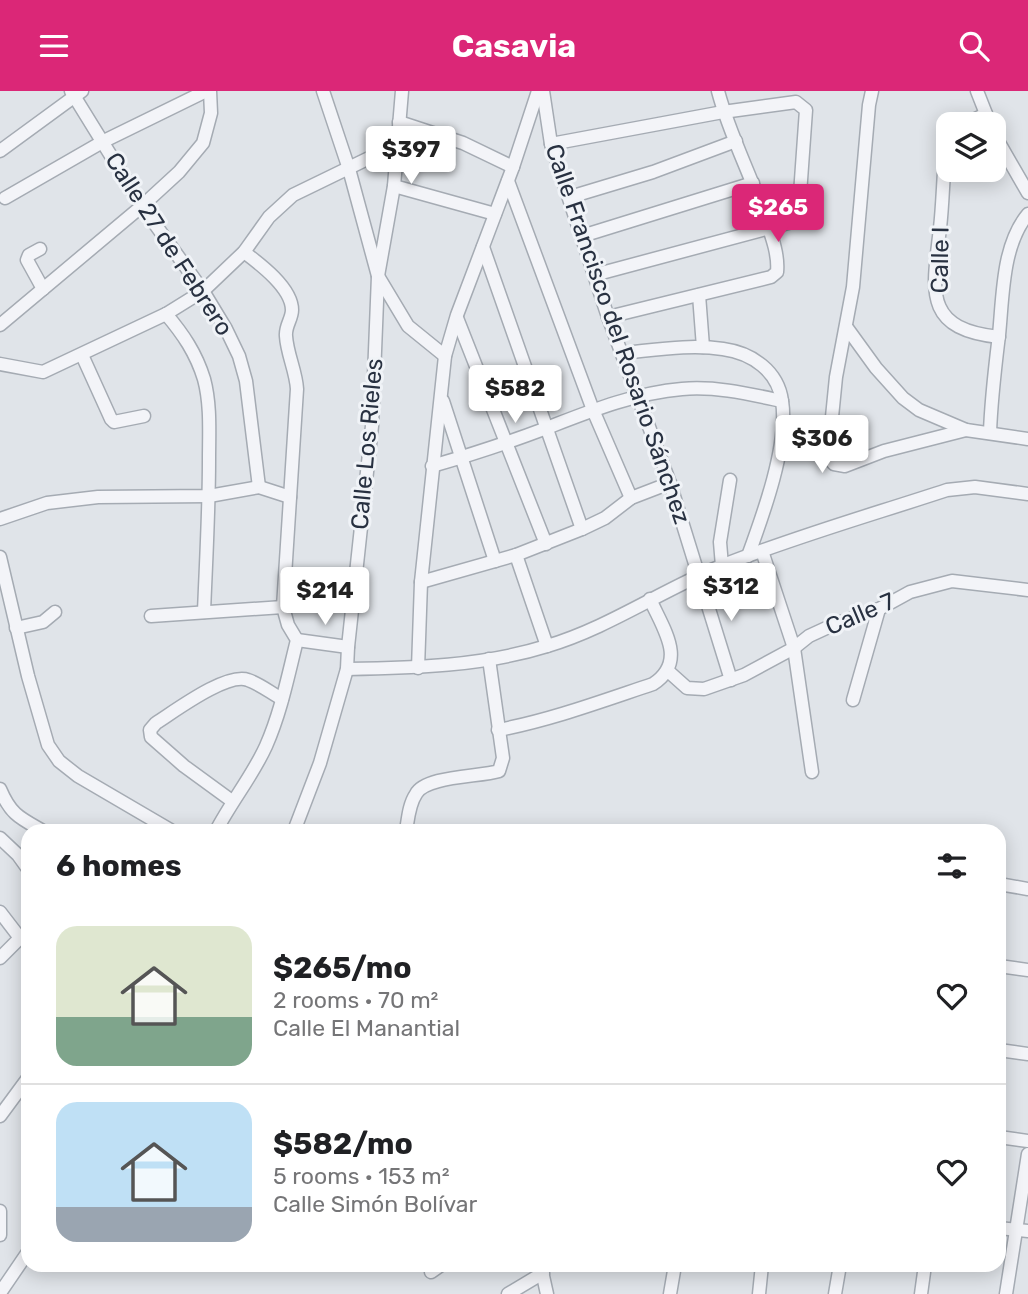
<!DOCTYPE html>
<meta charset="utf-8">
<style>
body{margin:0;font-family:Rubik,sans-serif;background:#f2f2f2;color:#202124;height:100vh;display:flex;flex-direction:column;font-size:26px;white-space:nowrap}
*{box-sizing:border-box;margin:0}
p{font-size:23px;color:#757577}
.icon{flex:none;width:38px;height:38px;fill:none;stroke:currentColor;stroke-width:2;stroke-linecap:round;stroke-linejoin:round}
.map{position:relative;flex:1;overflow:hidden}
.drawer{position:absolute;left:21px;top:733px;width:985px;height:448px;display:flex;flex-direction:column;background:#fff;border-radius:21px;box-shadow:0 4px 18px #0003}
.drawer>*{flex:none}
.tools{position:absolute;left:936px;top:21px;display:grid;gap:14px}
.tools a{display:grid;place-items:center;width:70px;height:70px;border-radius:14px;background:#fff;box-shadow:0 4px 18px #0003;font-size:35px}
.price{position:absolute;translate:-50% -60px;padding:0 16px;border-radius:7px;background:#fff;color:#222;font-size:23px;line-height:46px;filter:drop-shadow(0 2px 4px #0008)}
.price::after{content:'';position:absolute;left:50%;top:42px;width:21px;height:16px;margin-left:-10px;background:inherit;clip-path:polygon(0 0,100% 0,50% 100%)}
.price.active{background:#db2777;color:#fff}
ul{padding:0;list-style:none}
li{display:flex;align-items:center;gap:21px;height:175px;padding:0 35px}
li+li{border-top:2px solid #e0e0e0}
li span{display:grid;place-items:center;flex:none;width:196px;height:140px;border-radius:21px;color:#555}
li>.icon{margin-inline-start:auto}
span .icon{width:84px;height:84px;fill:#fffc;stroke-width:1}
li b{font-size:30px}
h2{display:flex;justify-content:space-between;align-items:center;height:84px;padding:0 35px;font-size:30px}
header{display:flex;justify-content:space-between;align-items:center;height:91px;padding:0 35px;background:#db2777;color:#fff;font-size:32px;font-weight:700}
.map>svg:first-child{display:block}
</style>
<header><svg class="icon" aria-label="menu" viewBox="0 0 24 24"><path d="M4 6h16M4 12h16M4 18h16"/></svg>Casavia<svg class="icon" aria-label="search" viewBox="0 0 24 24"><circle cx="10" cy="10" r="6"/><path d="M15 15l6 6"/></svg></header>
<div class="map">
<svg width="1028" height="1203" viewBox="0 0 1028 1203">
<rect width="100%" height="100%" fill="#e0e4e9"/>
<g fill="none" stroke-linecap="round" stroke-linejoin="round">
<defs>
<g id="minor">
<path d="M71 0 142 115 203 200 226 238 239 265 246 290 259 396"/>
<path d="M323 0 349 78 378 185 408 235 445 265"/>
<path d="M543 0 551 53 608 226 670 392 731 589"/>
<path d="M872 0 869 14 853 196 836 286 828 366 834 373 845 375 884 360 966 339"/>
<path d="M977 0 990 33"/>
<path d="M399 31 463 52 513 76"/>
<path d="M965 33 986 23"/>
<path d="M994 43 1028 102"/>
<path d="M948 52 946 57C943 84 943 111 940 137 933 199 922 238 999 246"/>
<path d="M551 53 723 21 796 11 806 19 799 117 792 131 594 184"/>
<path d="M0 60 82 0"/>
<path d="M508 90 593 319 631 407"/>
<path d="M394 95 495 123"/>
<path d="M570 106 653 81 736 50"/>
<path d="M5 107 104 50 206 0"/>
<path d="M582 145 753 92"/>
<path d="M483 156 582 438"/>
<path d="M40 158 29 164 27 169 43 198"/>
<path d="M699 204 703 256"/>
<path d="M166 223C183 243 196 262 204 288 211 314 209 342 209 369 209 420 206 470 204 521"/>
<path d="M608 226 771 186 777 181C779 162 770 141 764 123 750 82 729 42 718 0"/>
<path d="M457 227 546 453"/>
<path d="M0 234 142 115 179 81 203 52 211 22 210 0"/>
<path d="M847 237 876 277 903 307 919 319 966 339 1028 348"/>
<path d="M622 262C655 259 690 253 723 258 752 262 778 280 782 310 789 353 763 424 748 465"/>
<path d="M82 264 111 328 114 331 144 325"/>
<path d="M0 273 43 281 166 223 203 200 244 161 269 126 293 104 398 53"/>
<path d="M443 310 495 470"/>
<path d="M990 342C991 309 995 277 999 244 1003 205 1002 154 1028 123"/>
<path d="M432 375C470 364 507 352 544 338 588 321 634 302 682 298 716 295 749 303 782 310"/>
<path d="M0 428 47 412 98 406 209 405 259 396 290 406"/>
<path d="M762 460 794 557 812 681"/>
<path d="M516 464 547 555"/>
<path d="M0 466 28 585 48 654 59 670 78 685 172 740"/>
<path d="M722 475 720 451 730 389"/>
<path d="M421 491 516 464 582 438 605 427 631 407 670 392"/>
<path d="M151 525 283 516"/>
<path d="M16 537 43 531 55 521"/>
<path d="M297 549 348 556"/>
<path d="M418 577 421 491 445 265 457 224 513 76 538 0"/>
<path d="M347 578C414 577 483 575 547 555 608 537 662 499 721 475 794 446 871 424 947 399L975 396 1028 403"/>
<path d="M668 580 687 597 704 598 744 584 794 557 809 545 835 533 879 518 910 501 952 490 1028 499"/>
<path d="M853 609 879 518"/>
<path d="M498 639C551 629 602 610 653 593 688 570 663 538 650 508"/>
<path d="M0 698C11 724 20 727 43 740"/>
<path d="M232 710 184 675 151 646 150 639 156 632C175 620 227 581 248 589 260 593 271 602 282 608"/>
<path d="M216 740C231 711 253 684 266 655 281 621 288 585 297 549L288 534 283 516 297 298C296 280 287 263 286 245 285 235 292 228 292 219 292 197 260 173 244 161"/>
<path d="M294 740 320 672 347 578 348 556 372 335 378 185 394 95 402 0"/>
<path d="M406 740C408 728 409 713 416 703 425 685 479 686 499 680L503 667 489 568"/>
<path d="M0 747 18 764 28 778"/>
<path d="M999 793 1028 798"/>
<path d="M0 821 20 847 28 851"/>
<path d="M0 867 20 847"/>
<path d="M999 875 1028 879"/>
<path d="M999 959 1028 963"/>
<path d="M0 1025 28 987"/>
<path d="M999 1046 1028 1050"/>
<path d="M0 1120V1144"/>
<path d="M999 1137 1028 1140"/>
<path d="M541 1176 547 1203"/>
<path d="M431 1181 441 1174"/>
<path d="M0 1202 28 1161"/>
<path d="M508 1203 543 1182"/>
<path d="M670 1203 675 1174"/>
<path d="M759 1203 762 1174"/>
<path d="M835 1203 840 1174"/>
<path d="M921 1203 925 1174"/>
<path d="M1006 1203 1028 1063"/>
</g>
</defs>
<use href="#minor" stroke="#a5abb3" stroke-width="15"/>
<use href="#minor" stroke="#f3f4f8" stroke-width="12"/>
</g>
<g text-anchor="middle" stroke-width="6" stroke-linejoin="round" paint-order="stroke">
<g font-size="24" fill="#283141" stroke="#f0f3f7">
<text transform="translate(169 153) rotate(57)" y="8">Calle 27 de Febrero</text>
<text transform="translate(940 169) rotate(-89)" y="8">Calle I</text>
<text transform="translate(618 243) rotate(71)" y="8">Calle Francisco del Rosario Sánchez</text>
<text transform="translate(367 353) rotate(-85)" y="8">Calle Los Rieles</text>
<text transform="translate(860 523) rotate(-23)" y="8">Calle 7</text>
</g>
</g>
</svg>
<div class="tools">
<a><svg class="icon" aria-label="layers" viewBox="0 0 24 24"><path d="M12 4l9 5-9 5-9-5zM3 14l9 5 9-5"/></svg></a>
</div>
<b class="price" style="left:411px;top:95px">$397</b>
<b class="price active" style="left:778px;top:153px">$265</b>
<b class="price" style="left:515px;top:334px">$582</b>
<b class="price" style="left:822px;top:384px">$306</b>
<b class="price" style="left:731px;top:532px">$312</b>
<b class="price" style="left:325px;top:536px">$214</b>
<section class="drawer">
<h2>6 homes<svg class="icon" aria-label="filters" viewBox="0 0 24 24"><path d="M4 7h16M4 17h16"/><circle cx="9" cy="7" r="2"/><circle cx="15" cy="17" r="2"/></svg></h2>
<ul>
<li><span style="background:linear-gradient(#dfe7d0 65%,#7fa58c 0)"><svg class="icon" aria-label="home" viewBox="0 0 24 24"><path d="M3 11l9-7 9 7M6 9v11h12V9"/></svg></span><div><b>$265/mo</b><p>2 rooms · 70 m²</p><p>Calle El Manantial</p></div><svg class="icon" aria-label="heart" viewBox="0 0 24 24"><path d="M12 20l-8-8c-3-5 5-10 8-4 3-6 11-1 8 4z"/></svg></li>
<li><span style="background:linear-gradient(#bfe0f5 75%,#9aa5b1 0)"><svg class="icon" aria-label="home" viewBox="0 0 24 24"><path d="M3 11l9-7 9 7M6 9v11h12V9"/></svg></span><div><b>$582/mo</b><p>5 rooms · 153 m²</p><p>Calle Simón Bolívar</p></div><svg class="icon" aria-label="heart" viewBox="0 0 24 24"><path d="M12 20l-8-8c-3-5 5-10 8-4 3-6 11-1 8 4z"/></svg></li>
</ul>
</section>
</div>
